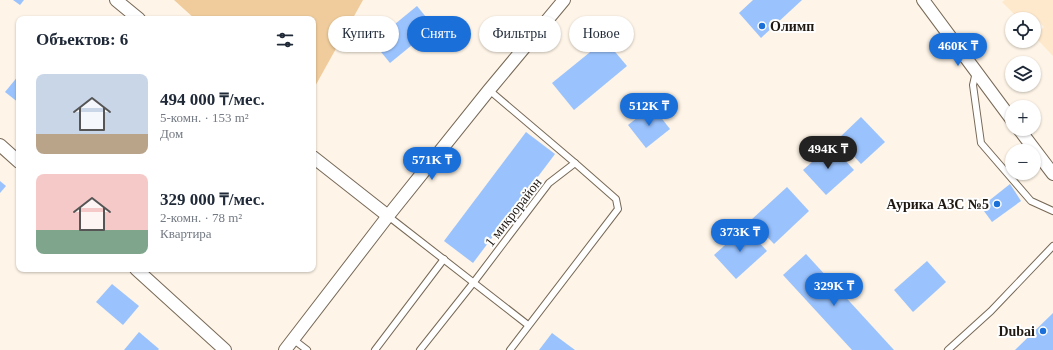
<!DOCTYPE html>
<html lang="ru">
<meta charset="utf-8">
<style>
body{margin:0;font-family:"Times New Roman",serif;background:#f2f2f3;color:#1f2937;height:100vh;display:flex;flex-direction:column;font-size:15px;white-space:nowrap}
*{box-sizing:border-box;margin:0}
p{font-size:13px;color:#747a83}
.icon{flex:none;width:22px;height:22px;fill:none;stroke:currentColor;stroke-width:2;stroke-linecap:round;stroke-linejoin:round}
.map{position:relative;flex:1;overflow:hidden}
.side{position:absolute;left:16px;top:16px;width:300px;height:256px;display:flex;flex-direction:column;background:#fff;border-radius:8px;box-shadow:0 1px 3px #0004}
.side>*{flex:none}
.top-card{position:absolute;left:328px;top:16px;width:380px;height:36px;display:flex;gap:8px}
.buttons{position:absolute;left:1005px;top:12px;display:grid;gap:8px}
.buttons a{display:grid;place-items:center;width:36px;height:36px;border-radius:50%;background:#fff;box-shadow:0 1px 3px #0004;font-size:20px}
.price{position:absolute;translate:-50% -34px;padding:0 9px;border-radius:14px;background:#1b6fd9;color:#fff;font-size:13px;line-height:26px;filter:drop-shadow(0 1px 2px #0008)}
.price::after{content:'';position:absolute;left:50%;top:24px;width:12px;height:9px;margin-left:-6px;background:inherit;clip-path:polygon(0 0,100% 0,50% 100%)}
.price.active{background:#222;color:#fff}
ul{padding:0;list-style:none}
li{display:flex;align-items:center;gap:12px;height:100px;padding:0 20px}
li span{display:grid;place-items:center;flex:none;width:112px;height:80px;border-radius:8px;color:#555}
li>.icon{margin-inline-start:auto}
span .icon{width:48px;height:48px;fill:#fffc;stroke-width:1}
li b{font-size:17px}
h2{display:flex;justify-content:space-between;align-items:center;height:48px;padding:0 20px;font-size:17px}
.pill{padding:0 14px;border-radius:18px;background:#fff;box-shadow:0 1px 3px #0004;font-size:14px;line-height:36px}
.pill.active{background:#1b6fd9;color:#fff}
.map>svg:first-child{display:block}
</style>
<div class="map">
<svg width="1053" height="350" viewBox="0 0 1053 350">
<rect width="100%" height="100%" fill="#fef4e7"/>
<path fill="#fee9cd" d="M1005 0H1053V56L1034 36 1044 27 1035 17 1032 19H1019L1002 2Z"/>
<path fill="#f0cc9c" d="M174 0H363L313 90V19H195Z"/>
<g fill="#9ac3fe">
<path d="M13 0H24L20 5Z"/>
<path d="M753 0H802L761 38 739 13Z"/>
<path d="M417 6 434 27 390 63 373 42Z"/>
<path d="M605 40 627 66 574 110 552 83Z"/>
<path d="M19 75V103L5 92Z"/>
<path d="M652 106 670 129 646 148 628 125Z"/>
<path d="M861 117 885 142 861 164 838 139Z"/>
<path d="M526 132 555 154 473 263 444 241Z"/>
<path d="M831 145 854 170 826 195 803 170Z"/>
<path d="M0 181 6 186 0 193Z"/>
<path d="M1010 184 1021 201 992 222 981 207Z"/>
<path d="M787 187 809 211 774 244 751 220Z"/>
<path d="M745 227 767 251 736 279 714 255Z"/>
<path d="M806 254 894 350H852L783 275Z"/>
<path d="M927 261 946 282 913 312 894 290Z"/>
<path d="M112 284 139 306 123 325 96 302Z"/>
<path d="M1053 313V350H1015Z"/>
<path d="M139 332 159 349 158 350H124Z"/>
<path d="M552 333 575 350H539Z"/>
</g>
<g fill="none" stroke-linecap="round" stroke-linejoin="round">
<defs>
<g id="service">
<path d="M976 72 973 85 981 143 1031 201 1053 211"/>
<path d="M388 216 528 325"/>
<path d="M294 340 307 350"/>
<path d="M375 350 444 259"/>
<path d="M420 350 474 282 549 183 575 163 489 90"/>
<path d="M510 350 618 209 616 199 575 163"/>
<path d="M948 350 991 311 1053 246"/>
</g>
<g id="minor">
<path d="M116 0 139 19"/>
<path d="M923 0 1012 120"/>
<path d="M1019 129 1053 174"/>
<path d="M0 145 19 162"/>
<path d="M313 157 388 216"/>
<path d="M136 269 225 350"/>
<path d="M285 350 388 216 489 90 564 0"/>
</g>
</defs>
<use href="#service" stroke="#776957" stroke-width="8"/>
<use href="#minor" stroke="#776957" stroke-width="14"/>
<use href="#service" stroke="#fff" stroke-width="6"/>
<use href="#minor" stroke="#fff" stroke-width="12"/>
</g>
<g fill="#1b6fd9" stroke="#fff" stroke-width="1.5">
<circle cx="762" cy="26" r="4"/>
<circle cx="997" cy="204" r="4"/>
<circle cx="1043" cy="331" r="4"/>
</g>
<g text-anchor="middle" stroke-width="4" stroke-linejoin="round" paint-order="stroke">
<g font-size="14" font-weight="bold" fill="#1f1912" stroke="#fff" text-anchor="end">
<text x="770" y="31" text-anchor="start">Олимп</text>
<text x="989" y="209">Аурика АЗС №5</text>
<text x="1035" y="336">Dubai</text>
</g>
<g font-size="14" fill="#1f1912" stroke="#fff">
<text transform="translate(513 212) rotate(-52)" y="5">1 микрорайон</text>
</g>
</g>
</svg>
<div class="buttons">
<a><svg class="icon" aria-label="locate" viewBox="0 0 24 24"><circle cx="12" cy="12" r="6"/><path d="M12 2v4M12 18v4M2 12h4M18 12h4"/></svg></a>
<a><svg class="icon" aria-label="layers" viewBox="0 0 24 24"><path d="M12 4l9 5-9 5-9-5zM3 14l9 5 9-5"/></svg></a>
<a>+</a>
<a>−</a>
</div>
<b class="price" style="left:958px;top:67px">460K ₸</b>
<b class="price" style="left:649px;top:127px">512K ₸</b>
<b class="price active" style="left:828px;top:170px">494K ₸</b>
<b class="price" style="left:432px;top:181px">571K ₸</b>
<b class="price" style="left:740px;top:253px">373K ₸</b>
<b class="price" style="left:834px;top:307px">329K ₸</b>
<div class="top-card">
<a class="pill">Купить</a>
<a class="pill active">Снять</a>
<a class="pill">Фильтры</a>
<a class="pill">Новое</a>
</div>
<section class="side">
<h2>Объектов: 6<svg class="icon" aria-label="filters" viewBox="0 0 24 24"><path d="M4 7h16M4 17h16"/><circle cx="9" cy="7" r="2"/><circle cx="15" cy="17" r="2"/></svg></h2>
<ul>
<li><span style="background:linear-gradient(#c9d6e8 75%,#b9a48a 0)"><svg class="icon" aria-label="home" viewBox="0 0 24 24"><path d="M3 11l9-7 9 7M6 9v11h12V9"/></svg></span><div><b>494 000 ₸/мес.</b><p>5-комн. · 153 m²</p><p>Дом</p></div></li>
<li><span style="background:linear-gradient(#f6c9c9 70%,#7fa58c 0)"><svg class="icon" aria-label="home" viewBox="0 0 24 24"><path d="M3 11l9-7 9 7M6 9v11h12V9"/></svg></span><div><b>329 000 ₸/мес.</b><p>2-комн. · 78 m²</p><p>Квартира</p></div></li>
</ul>
</section>
</div>
